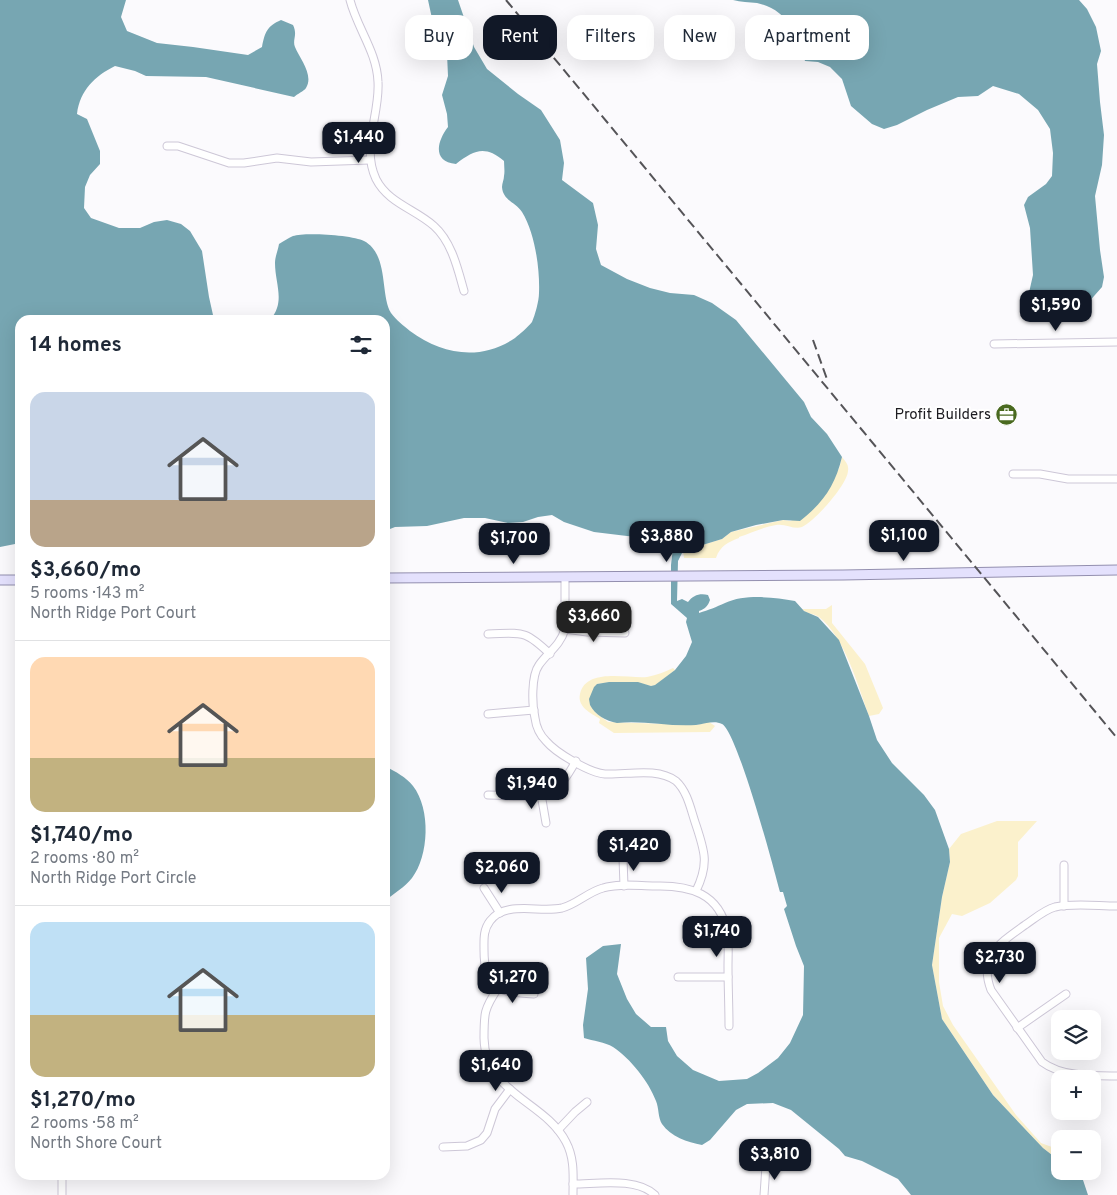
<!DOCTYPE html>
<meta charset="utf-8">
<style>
body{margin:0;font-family:Overpass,sans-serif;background:#f2f2f3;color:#1f2937;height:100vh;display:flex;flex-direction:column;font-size:19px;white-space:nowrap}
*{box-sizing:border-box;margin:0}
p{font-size:16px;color:#747a83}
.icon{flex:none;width:28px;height:28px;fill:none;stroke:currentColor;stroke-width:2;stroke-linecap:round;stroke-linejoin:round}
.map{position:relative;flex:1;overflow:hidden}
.sheet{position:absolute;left:15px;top:315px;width:375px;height:865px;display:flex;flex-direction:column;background:#fff;border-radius:15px;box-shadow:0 5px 20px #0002}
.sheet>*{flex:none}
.top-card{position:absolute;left:405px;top:15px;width:475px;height:45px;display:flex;gap:10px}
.controls{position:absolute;left:1051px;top:1010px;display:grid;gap:10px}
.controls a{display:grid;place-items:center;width:50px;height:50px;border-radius:10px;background:#fff;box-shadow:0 5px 20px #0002;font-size:25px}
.price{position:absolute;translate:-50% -42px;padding:0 11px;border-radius:10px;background:#111827;color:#fff;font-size:16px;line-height:32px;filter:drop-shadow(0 1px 2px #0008)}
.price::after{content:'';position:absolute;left:50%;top:30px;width:15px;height:11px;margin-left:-8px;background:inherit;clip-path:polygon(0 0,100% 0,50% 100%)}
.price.on{background:#222;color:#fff}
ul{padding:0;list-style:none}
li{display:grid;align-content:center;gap:10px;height:265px;padding:0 15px}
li+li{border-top:1px solid #e0e1e3}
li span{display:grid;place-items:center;height:155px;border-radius:15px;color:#555}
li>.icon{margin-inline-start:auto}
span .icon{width:90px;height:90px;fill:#fffc;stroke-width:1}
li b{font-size:21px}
h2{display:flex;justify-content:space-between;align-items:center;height:60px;padding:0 15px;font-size:21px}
.tag{padding:0 18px;border-radius:15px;background:#fff;box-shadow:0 5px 20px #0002;font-size:18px;line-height:45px}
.tag.on{background:#111827;color:#fff}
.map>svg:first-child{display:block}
</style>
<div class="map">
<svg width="1117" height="1195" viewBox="0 0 1117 1195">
<rect width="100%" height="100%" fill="#fbfafd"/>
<g fill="#fbf1cc">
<path d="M842 457C846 462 849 465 848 471 847 485 815 521 802 527 794 530 785 523 776 525 763 527 751 533 739 537V538C728 542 720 546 716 558H684L683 551 722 539 731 532 783 520 791 521 839 469Z"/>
<path d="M832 605V623L865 664 883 708 879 714 869 716C858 686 845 637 819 617 813 613 806 614 802 609H826Z"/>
<path d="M673 668 675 670 656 685 651 686C634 681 615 681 597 684L590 705 596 713 608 722 696 725 709 722 715 726 710 732 614 733 599 723 600 719C591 713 577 707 580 694 586 667 629 679 647 677 657 675 665 672 673 668Z"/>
<path d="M997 821H1037L1018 842V876L1016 880 990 903 962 916 952 914 939 938V982L943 1006 953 1025 1016 1115 1041 1143 1060 1150V1156L1052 1155 1043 1148 993 1095 942 1019 932 965 942 897 950 862 949 849 961 834Z"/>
</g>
<g fill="#77a6b2">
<path d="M0 0H126L121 17 127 31 157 43 193 47 248 55 262 47C265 32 267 26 281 20L293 25C298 35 292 40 295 47 300 59 314 75 306 88 304 91 297 94 294 97L206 77 146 76 135 71 115 66C95 76 80 90 77 114L87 119 100 151V164L90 175 85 187 84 208 91 218 119 228H140L154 222 167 220 181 224 190 231 202 251 209 297 213 315 219 320H20V543L0 547Z"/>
<path d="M428 0H458L474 47 487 69 518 94 541 110 560 140 564 163 562 180 593 203 598 225 596 249 601 265 627 279 650 288 670 293 694 295 712 303 736 320 804 402 811 417 827 434 842 457C835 486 823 503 800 521L783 520 756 525 731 532 722 539 683 551 678 561 677 601 682 599 688 602C693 595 700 593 708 595L710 600C708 606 705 609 699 611V613C709 610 716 607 725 603 745 594 773 597 795 601L804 611 818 617 839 640 869 716 877 740 892 763 924 795 935 810 949 849 950 862 942 897 932 965 942 1019 993 1095 1043 1148 1052 1155 1060 1156V1171H1080L1088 1195H911L898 1179 862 1161 845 1156 839 1149 791 1110 773 1103 747 1104 736 1110 710 1140 702 1145C687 1142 671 1137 662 1124 658 1118 659 1108 656 1101 649 1082 630 1058 613 1047 605 1042 593 1041 584 1038L583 1025 588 989 586 958 603 946 621 944 617 974 627 999 636 1014 651 1027H666L668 1041 677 1056 693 1070 719 1081 747 1079 758 1073 778 1058 790 1043 803 1015 804 966 796 946 784 909 787 906 783 892H780C774 869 737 731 722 724 714 720 705 724 696 725 670 727 643 720 617 723 606 721 595 715 590 705L589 699 594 687 597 684 609 682H638L651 686 655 685 675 670 686 656 692 642 686 622 687 618 671 604V565L673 548 668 539 627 536 594 532 564 522 552 515 538 517 523 522 508 523 485 518H464L427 526 395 527 385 531V320H270C286 302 275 284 275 263 275 257 278 250 279 244 284 241 288 238 293 236 304 232 353 235 364 241 389 254 380 295 391 313 396 320 404 326 410 331 442 355 481 361 515 338 520 334 528 327 532 322 535 315 539 301 539 293 540 269 535 233 522 212 516 202 503 201 502 187 502 183 504 180 504 176 505 171 504 166 504 161 485 145 474 150 456 164 432 162 437 141 448 127L447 114 442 95 448 76 447 54 439 51Z"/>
<path d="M733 0H1079L1087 9 1096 27 1101 51 1097 64 1100 102 1104 135 1102 165 1095 196 1100 250 1104 277 1102 287 1087 304 1041 318 1031 313 1028 297 1033 275 1030 228 1024 205 1028 197 1046 184 1052 176 1053 153 1050 129 1038 110 1019 94 993 86 978 96 958 97 927 110 897 125 884 129 872 124 851 106 842 79 830 67 818 62 805 61C796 33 788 10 757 3 749 2 741 2 733 0Z"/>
<path d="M385 766C396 772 406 777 413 786 431 809 429 856 412 878 405 887 393 894 385 901Z"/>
</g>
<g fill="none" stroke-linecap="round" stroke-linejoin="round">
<defs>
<g id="minor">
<path d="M350 0C357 28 377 52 378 82 380 115 361 147 376 179 388 203 415 209 434 226 452 242 458 270 464 291"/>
<path d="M167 146H178L229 163H244L277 158 311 162 370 160"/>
<path d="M994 344 1117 342"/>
<path d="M1013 474H1040L1068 479H1117"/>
<path d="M565 577V629C560 646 548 652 539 665 531 676 532 705 535 718 536 726 540 735 546 741 556 753 590 773 605 774 627 775 657 767 676 781 688 792 691 811 696 825 705 852 709 864 696 891"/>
<path d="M565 629 587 632 625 633"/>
<path d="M488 634C522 633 524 629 550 654"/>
<path d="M488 714 534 710"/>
<path d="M541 794 546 823"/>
<path d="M488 795C511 795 542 801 560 784 567 778 571 769 576 761"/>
<path d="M623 858 624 886"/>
<path d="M1064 865V906"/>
<path d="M484 888 500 913"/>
<path d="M1117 906C1098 906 1072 903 1055 907 1044 910 1034 919 1025 925 1000 943 978 956 991 990L1042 1062C1062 1077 1093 1076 1117 1076"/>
<path d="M678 977H728"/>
<path d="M498 988C484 1009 484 1013 484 1038 485 1094 545 1101 566 1142 575 1159 573 1177 573 1195"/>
<path d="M534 994C499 992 484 990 484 950 484 940 483 930 490 921 506 900 539 913 562 908 577 904 588 892 603 888 619 883 639 886 655 886 689 885 720 893 727 932 729 943 728 955 728 966 728 986 729 1006 729 1026"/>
<path d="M1017 1028 1066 994"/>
<path d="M558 1130 575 1112 587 1102"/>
<path d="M443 1147 467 1146 481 1140 487 1133 495 1109 510 1089"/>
<path d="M62 1175V1195"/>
<path d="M573 1184C597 1184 637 1177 655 1195"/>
<path d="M764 1195 766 1166"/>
</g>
<g id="major">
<path d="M385 578 843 575 1117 570"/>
<path d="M0 580H20"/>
</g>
</defs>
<use href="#minor" stroke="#cdc7d7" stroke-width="9"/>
<use href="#major" stroke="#938faf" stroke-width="11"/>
<use href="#minor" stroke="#fff" stroke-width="7"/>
<use href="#major" stroke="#e4e1fd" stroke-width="9"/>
<g stroke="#555458" stroke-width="2" stroke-dasharray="10 5" stroke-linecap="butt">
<path d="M506 0 1117 738"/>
<path d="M813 340 828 382"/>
</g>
</g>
<defs>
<symbol id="office-disc" viewBox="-11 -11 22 22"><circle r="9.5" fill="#49691f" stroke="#fff"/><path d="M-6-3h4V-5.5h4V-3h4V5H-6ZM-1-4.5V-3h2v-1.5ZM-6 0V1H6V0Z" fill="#fff"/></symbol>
</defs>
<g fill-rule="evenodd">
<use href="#office-disc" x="994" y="402" width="25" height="25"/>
</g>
<g text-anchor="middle" stroke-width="4" stroke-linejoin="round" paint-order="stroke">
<g font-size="15" fill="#1d1c21" stroke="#fff" text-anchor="end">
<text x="991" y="419">Profit Builders</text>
</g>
</g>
</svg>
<div class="controls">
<a><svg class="icon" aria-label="layers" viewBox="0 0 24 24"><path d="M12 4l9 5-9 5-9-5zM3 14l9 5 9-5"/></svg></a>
<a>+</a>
<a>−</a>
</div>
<b class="price" style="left:359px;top:164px">$1,440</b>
<b class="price" style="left:1056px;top:332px">$1,590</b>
<b class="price" style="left:904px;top:562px">$1,100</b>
<b class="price" style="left:667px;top:563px">$3,880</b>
<b class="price" style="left:514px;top:565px">$1,700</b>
<b class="price on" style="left:594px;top:643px">$3,660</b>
<b class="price" style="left:532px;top:810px">$1,940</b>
<b class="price" style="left:634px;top:872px">$1,420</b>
<b class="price" style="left:502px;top:894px">$2,060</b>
<b class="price" style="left:717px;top:958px">$1,740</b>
<b class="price" style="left:1000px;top:984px">$2,730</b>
<b class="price" style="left:513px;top:1004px">$1,270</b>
<b class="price" style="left:496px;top:1092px">$1,640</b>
<b class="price" style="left:775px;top:1181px">$3,810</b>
<div class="top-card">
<a class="tag">Buy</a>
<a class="tag on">Rent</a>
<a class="tag">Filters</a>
<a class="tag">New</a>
<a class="tag">Apartment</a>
</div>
<section class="sheet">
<h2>14 homes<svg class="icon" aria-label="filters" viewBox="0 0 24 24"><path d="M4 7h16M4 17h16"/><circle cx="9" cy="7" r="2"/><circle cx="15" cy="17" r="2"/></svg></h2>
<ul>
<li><span style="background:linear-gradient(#c9d6e8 70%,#b9a48a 0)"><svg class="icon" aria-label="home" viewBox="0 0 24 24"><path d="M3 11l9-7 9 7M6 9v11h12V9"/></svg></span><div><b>$3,660/mo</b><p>5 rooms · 143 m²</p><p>North Ridge Port Court</p></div></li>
<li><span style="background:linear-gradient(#ffd9b3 65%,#c2b280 0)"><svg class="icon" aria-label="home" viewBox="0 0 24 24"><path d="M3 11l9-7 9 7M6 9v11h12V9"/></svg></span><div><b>$1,740/mo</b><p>2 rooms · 80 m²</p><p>North Ridge Port Circle</p></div></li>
<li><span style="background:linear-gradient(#bfe0f5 60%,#c2b280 0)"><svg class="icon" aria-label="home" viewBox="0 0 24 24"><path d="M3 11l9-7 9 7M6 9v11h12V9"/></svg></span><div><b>$1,270/mo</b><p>2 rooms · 58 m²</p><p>North Shore Court</p></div></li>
</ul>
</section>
</div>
